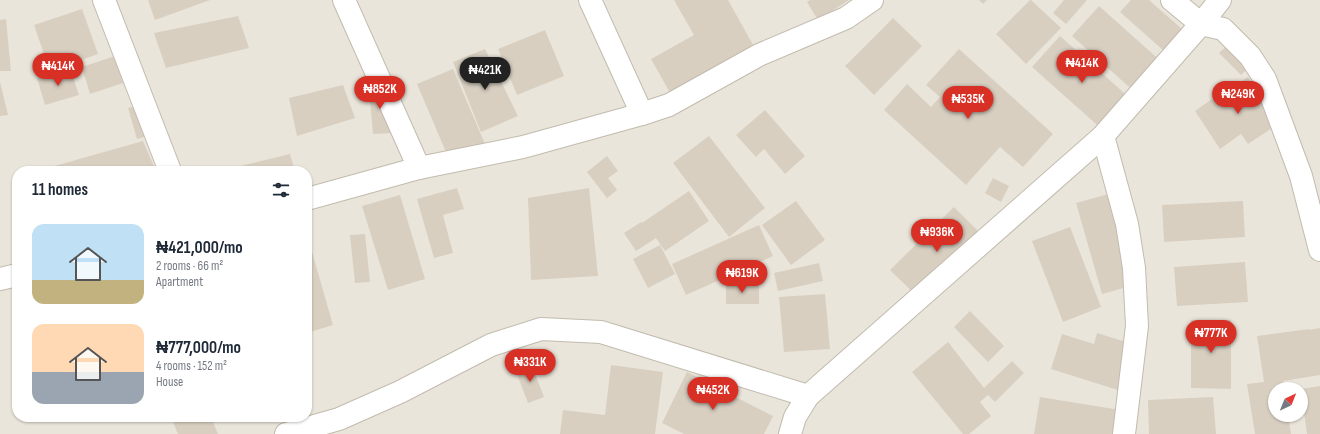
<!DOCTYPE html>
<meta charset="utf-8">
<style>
body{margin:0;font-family:"Sofia Sans Condensed",sans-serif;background:#f6f6f7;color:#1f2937;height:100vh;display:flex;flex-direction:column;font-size:15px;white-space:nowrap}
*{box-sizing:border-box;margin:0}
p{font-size:13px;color:#747a83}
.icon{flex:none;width:22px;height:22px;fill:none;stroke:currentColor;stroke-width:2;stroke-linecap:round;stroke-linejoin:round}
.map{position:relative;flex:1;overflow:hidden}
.drawer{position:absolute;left:12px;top:166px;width:300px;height:256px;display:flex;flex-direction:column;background:#fff;border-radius:16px;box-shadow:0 1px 3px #0004}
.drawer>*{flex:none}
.needle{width:26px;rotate:43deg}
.tools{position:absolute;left:1268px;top:382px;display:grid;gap:8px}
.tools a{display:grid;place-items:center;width:40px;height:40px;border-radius:50%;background:#fff;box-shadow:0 1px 3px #0004;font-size:20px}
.price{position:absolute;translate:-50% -34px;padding:0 9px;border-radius:14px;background:#d93025;color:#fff;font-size:13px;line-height:26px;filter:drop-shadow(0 1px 2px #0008)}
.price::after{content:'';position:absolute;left:50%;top:24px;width:12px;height:9px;margin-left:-6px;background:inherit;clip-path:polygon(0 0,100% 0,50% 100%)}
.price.on{background:#222;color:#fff}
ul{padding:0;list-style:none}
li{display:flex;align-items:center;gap:12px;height:100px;padding:0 20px}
li span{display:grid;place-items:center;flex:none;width:112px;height:80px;border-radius:12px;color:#555}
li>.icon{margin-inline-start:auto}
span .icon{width:48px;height:48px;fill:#fffc;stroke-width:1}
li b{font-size:17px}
h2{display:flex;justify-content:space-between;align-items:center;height:48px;padding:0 20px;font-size:17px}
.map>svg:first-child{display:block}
</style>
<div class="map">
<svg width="1320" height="434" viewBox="0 0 1320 434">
<rect width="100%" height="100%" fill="#f6f3ec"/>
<path fill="#eae5da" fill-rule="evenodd" d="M0 0H1320V434H0ZM17 171H307V417H17ZM1275 389H1301V415H1275Z"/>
<g fill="#d8cfc1">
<path d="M148 0H210L155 20Z"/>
<path d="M674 0H728L757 52 673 98 651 59 694 35Z"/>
<path d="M810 0H849L818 20 807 2Z"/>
<path d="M979 0H987L983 4Z"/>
<path d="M1030 0H1031L1061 28 1026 64 996 34Z"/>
<path d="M1064 0H1087L1066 24 1053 13Z"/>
<path d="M1131 0H1149L1191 37 1172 58 1120 12Z"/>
<path d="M1099 6 1164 64 1137 94 1072 36Z"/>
<path d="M82 9 98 54 50 71 34 25Z"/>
<path d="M238 16 249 48 166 68 154 33Z"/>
<path d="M893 18 922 46 874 95 845 66Z"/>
<path d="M6 19 11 71H0V20Z"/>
<path d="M545 30 564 76 517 95 498 49Z"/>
<path d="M1060 36 1132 100 1104 131 1032 67Z"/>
<path d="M1231 42 1252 64 1241 75 1219 53Z"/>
<path d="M485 49 518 116 481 132 453 62Z"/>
<path d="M959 49 1053 134 1023 167 1000 147 966 185 884 110 907 84 931 107 940 97 926 85Z"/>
<path d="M115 56 123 83 90 94 82 67Z"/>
<path d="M70 68 79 95 45 105 37 78Z"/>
<path d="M453 69 485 144 449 159 417 84Z"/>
<path d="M1248 77 1280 123 1248 144 1241 134 1220 149 1195 111 1212 99 1213 100Z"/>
<path d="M0 82 8 115 0 116Z"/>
<path d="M343 85 355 118 297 136 289 98Z"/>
<path d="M387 87 391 133 373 134 369 88Z"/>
<path d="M144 104 154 134 137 139 128 108Z"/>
<path d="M765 110 805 156 785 174 764 149 756 157 736 135Z"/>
<path d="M709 136 765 208 729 237 673 163Z"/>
<path d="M143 141 156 171H37Z"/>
<path d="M290 154 295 171H224V170Z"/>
<path d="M607 156 618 171 608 178 617 190 607 198 587 172Z"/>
<path d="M993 178 1009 186 1001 202 985 193Z"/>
<path d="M457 188 464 209 443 215 453 253 434 258 417 199Z"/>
<path d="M589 188 598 276 531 280 528 198Z"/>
<path d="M689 191 709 221 665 251 656 238 636 251 624 233 641 222 642 223Z"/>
<path d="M1112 193 1138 284 1102 294 1076 203Z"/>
<path d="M400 195 425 279 388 290 362 206Z"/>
<path d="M796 201 825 240 791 265 762 225Z"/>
<path d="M1243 201 1245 237 1164 242 1162 205Z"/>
<path d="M954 207 983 236 920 299 890 270Z"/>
<path d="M759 225 773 256 686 295 672 264Z"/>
<path d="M1070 227 1101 307 1063 322 1032 241Z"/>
<path d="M365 234 370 282 355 283 350 235Z"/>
<path d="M310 245 333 325 307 333V246Z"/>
<path d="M660 245 675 274 648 288 633 259Z"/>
<path d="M1245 262 1248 302 1177 306 1174 267Z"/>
<path d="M819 263 823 281 778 291 774 273Z"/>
<rect x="726" y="285" width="33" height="19"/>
<path d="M825 294 830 349 784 352 779 297Z"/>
<path d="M970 311 1004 346 988 362 954 327Z"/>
<path d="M1191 320H1231V389L1191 388Z"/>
<path d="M1320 328V375L1283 381 1284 389H1275V415H1288L1291 434H1255L1247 384 1264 382 1257 336 1309 329V330Z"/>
<path d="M1097 333 1136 345 1121 391 1051 369 1062 334 1094 344Z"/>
<path d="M948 342 984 388 1012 361 1024 373 995 402 988 395 980 402 991 416 969 434H963L912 372Z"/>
<path d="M531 363 544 397 528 403 515 369Z"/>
<path d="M611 365 663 372 655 434H560L563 410 605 415Z"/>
<path d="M687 372 773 416 764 434H684L662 423Z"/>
<path d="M1320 386V434H1307L1301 389Z"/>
<path d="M1040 397 1120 410 1117 434H1034Z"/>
<path d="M1213 397 1216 434H1149L1148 400Z"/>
<path d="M171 417H211L218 434H178Z"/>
</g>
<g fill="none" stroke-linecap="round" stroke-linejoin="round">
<defs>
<g id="minor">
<path d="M104 0 170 171"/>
<path d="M344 0 419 168"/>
<path d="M590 0 642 114"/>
<path d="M1172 0 1201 24 1223 29 1250 56 1265 79 1301 176 1320 250"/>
<path d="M1103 136 1127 224 1134 268 1137 326 1124 434"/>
<path d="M307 199 419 168 523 147 642 114 669 105 759 55 846 18 872 0"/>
<path d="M0 279 17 275"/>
<path d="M286 434 339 419 400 392 491 345 541 329 601 332 808 396"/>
<path d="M790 434 795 417 808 396 1103 136 1201 24 1220 0"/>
</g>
</defs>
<use href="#minor" stroke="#c2bbae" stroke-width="24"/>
<use href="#minor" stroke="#fff" stroke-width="22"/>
</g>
</svg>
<div class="tools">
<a><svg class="needle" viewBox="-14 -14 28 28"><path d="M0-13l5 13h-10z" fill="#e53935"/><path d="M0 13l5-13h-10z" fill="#747a83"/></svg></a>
</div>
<b class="price" style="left:1082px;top:84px">₦414K</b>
<b class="price" style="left:58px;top:87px">₦414K</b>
<b class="price on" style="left:485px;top:91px">₦421K</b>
<b class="price" style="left:380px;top:110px">₦852K</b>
<b class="price" style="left:1238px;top:115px">₦249K</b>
<b class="price" style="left:968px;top:120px">₦535K</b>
<b class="price" style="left:937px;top:253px">₦936K</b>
<b class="price" style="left:742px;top:294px">₦619K</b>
<b class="price" style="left:1211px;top:354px">₦777K</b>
<b class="price" style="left:530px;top:383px">₦331K</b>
<b class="price" style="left:713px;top:411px">₦452K</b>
<section class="drawer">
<h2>11 homes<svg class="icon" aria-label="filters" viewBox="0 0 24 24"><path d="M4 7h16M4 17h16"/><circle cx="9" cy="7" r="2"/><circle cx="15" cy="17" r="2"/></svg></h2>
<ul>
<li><span style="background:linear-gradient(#bfe0f5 70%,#c2b280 0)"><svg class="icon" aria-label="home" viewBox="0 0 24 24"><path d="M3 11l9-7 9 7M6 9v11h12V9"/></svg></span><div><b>₦421,000/mo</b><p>2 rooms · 66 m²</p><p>Apartment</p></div></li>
<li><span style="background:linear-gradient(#ffd9b3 60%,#9aa5b1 0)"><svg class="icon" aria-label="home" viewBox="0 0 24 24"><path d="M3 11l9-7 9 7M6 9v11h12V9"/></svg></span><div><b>₦777,000/mo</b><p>4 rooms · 152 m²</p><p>House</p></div></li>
</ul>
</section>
</div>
